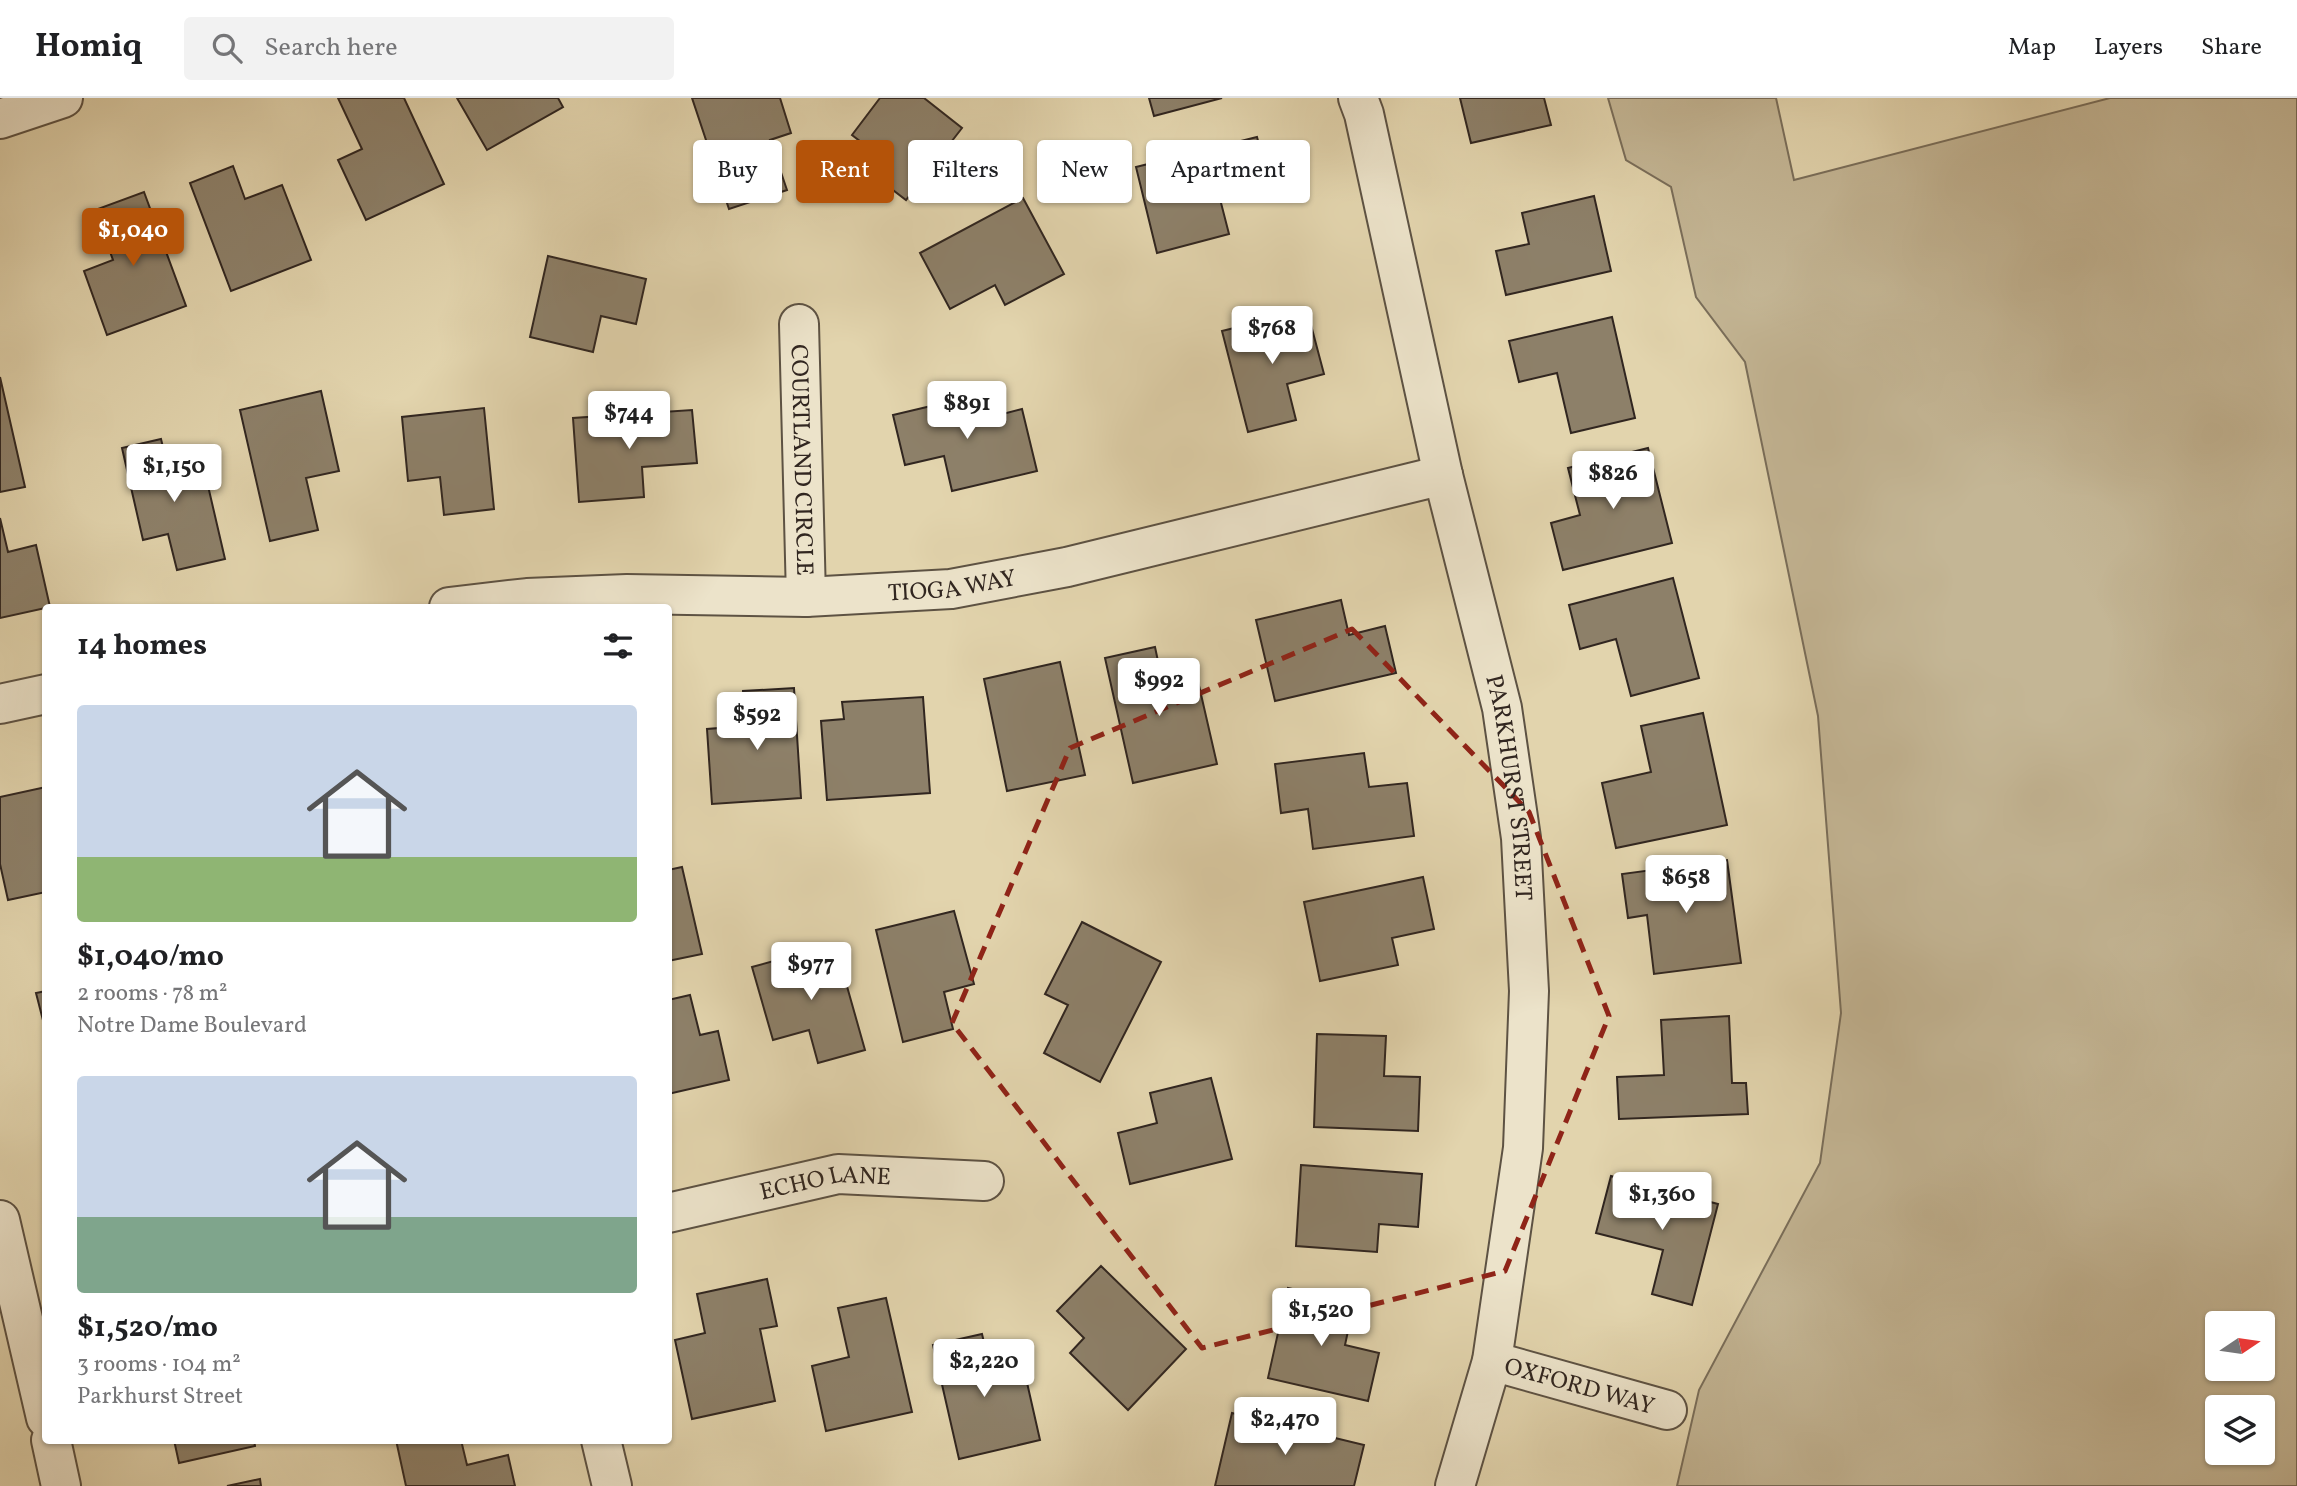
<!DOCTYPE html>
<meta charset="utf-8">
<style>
body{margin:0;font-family:Vollkorn,serif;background:#f2f2f2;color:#202124;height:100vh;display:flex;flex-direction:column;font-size:26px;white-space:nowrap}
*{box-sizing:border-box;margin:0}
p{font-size:23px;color:#757577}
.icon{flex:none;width:38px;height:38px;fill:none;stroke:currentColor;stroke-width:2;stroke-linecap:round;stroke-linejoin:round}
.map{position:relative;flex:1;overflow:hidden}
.drawer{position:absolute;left:42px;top:506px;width:630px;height:840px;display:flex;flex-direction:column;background:#fff;border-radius:7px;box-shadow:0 2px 5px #0004}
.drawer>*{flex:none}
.top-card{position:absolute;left:693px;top:42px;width:665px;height:63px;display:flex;gap:14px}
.needle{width:46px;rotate:77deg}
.buttons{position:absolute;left:2205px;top:1213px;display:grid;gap:14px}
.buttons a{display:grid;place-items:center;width:70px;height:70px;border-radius:7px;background:#fff;box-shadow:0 2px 5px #0004;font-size:35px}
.price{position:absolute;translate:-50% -60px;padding:0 16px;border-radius:7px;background:#fff;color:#222;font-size:23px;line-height:46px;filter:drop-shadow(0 2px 4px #0008)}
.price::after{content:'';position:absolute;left:50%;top:42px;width:21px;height:16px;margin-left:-10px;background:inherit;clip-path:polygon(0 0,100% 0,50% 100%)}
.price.current{background:#b45309;color:#fff}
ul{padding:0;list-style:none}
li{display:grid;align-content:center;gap:14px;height:371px;padding:0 35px}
li span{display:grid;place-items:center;height:217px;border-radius:7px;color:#555}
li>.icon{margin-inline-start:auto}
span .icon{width:126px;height:126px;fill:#fffc;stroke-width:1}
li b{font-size:30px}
h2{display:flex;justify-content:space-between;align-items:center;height:84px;padding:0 35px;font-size:30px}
.chip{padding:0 24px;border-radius:7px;background:#fff;box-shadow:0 2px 5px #0004;font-size:24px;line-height:63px}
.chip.current{background:#b45309;color:#fff}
header{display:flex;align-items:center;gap:42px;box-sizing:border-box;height:98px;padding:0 35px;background:#fff;border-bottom:2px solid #e0e0e0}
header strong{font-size:33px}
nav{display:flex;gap:38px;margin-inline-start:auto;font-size:24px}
.search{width:490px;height:63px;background:#f2f2f2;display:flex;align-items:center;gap:18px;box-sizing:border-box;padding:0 24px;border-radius:7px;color:#757577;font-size:26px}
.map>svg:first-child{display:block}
</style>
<header>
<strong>Homiq</strong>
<div class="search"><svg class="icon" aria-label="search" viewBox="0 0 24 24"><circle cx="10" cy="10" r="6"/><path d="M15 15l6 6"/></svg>Search here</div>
<nav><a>Map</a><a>Layers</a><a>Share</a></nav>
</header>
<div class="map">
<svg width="2297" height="1388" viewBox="0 0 2297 1388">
<rect width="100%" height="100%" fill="#e2d4ad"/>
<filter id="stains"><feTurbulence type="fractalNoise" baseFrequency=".00286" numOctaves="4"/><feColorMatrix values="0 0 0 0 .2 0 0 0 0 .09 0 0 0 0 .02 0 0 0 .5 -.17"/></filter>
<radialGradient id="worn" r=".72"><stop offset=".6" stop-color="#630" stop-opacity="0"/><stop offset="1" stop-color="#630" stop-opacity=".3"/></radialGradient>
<path fill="#c4b695" stroke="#7a6e5a" stroke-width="2" fill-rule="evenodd" d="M1608 0H1776L1794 82 2110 0H2297V1388H1677L1699 1292 1820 1065 1841 915 1818 618 1745 264 1696 199 1671 89 1626 62ZM2217 1225H2263V1270H2217ZM2217 1309H2263V1354H2217Z"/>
<g fill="#8d8069" stroke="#312620" stroke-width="2">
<path d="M338 0H404L444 86 366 122 338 62 362 51Z"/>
<path d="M457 0H558L563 9 487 52Z"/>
<path d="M692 0H780L791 35 770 42 787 92 729 111Z"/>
<path d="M880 0H924L962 30 906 102 876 79 887 64 852 37Z"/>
<path d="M1149 0H1222L1154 18Z"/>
<path d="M1460 0H1544L1551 27 1471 45Z"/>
<path d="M1257 39 1270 88 1220 101 1229 136 1157 155 1136 69Z"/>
<path d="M233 68 245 101 282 87 311 162 231 193 190 85Z"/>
<path d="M144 94 186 208 107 237 84 173 113 162 95 112Z"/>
<path d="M1594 98 1611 173 1506 197 1496 153 1529 146 1522 115Z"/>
<path d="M1023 100 1064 176 1005 207 995 187 950 211 920 155Z"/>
<path d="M548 158 646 181 636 226 601 218 593 254 530 239Z"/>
<path d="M1307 212 1324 276 1287 286 1296 322 1248 334 1222 233Z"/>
<path d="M1612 219 1635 320 1571 335 1557 275 1519 284 1509 243Z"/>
<path d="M0 279 25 389 0 394Z"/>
<path d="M321 293 339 373 306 380 318 432 270 443 240 312Z"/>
<path d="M986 295 991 319 1022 311 1037 373 952 393 944 358 905 367 893 317Z"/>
<path d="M484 310 494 411 444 417 440 379 408 383 402 319Z"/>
<path d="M692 312 697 365 642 369 644 399 579 404 573 320Z"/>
<path d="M161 341 168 370 202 362 225 461 177 472 168 436 143 442 122 350Z"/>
<path d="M1648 350 1672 445 1563 472 1551 425 1580 417 1568 370Z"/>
<path d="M0 420 8 454 36 447 50 509 0 520Z"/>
<path d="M1673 480 1699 580 1631 598 1616 541 1580 551 1569 507Z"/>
<path d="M1341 502 1349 537 1385 528 1396 575 1275 603 1256 522Z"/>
<path d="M1155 549 1163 587 1197 579 1217 666 1133 685 1105 560Z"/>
<path d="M1060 564 1085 677 1007 693 984 581Z"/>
<path d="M794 590 801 700 712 706 707 631 745 628 743 593Z"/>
<path d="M923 599 930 695 827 702 821 623 844 621 842 604Z"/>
<path d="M1703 615 1727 727 1616 750 1602 685 1651 674 1641 628Z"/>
<path d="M1364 655 1369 689 1407 685 1414 738 1313 751 1308 711 1281 715 1275 666Z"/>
<path d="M46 689V794L8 802 0 766V699Z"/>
<path d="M1727 762 1741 865 1654 876 1647 817 1628 820 1622 776Z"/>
<path d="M682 769 702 856 668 863V772Z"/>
<path d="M1423 779 1434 831 1392 840 1398 867 1320 883 1304 804Z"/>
<path d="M954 813 974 886 944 894 953 931 903 944 876 832Z"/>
<path d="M1082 824 1161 864 1100 984 1044 955 1068 907 1045 896Z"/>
<path d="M835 846 865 952 818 965 809 932 773 942 752 869Z"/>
<path d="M46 893V934L36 895Z"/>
<path d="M690 897 700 937 718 933 729 982 668 996V902Z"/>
<path d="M1729 918 1732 985H1746L1748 1016 1619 1021 1617 979 1664 977 1661 922Z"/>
<path d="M1317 936 1386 938 1384 978 1420 979 1418 1033 1314 1029Z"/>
<path d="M1211 980 1232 1061 1130 1086 1118 1035 1157 1025 1150 995Z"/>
<path d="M1301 1067 1422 1076 1418 1129 1379 1126 1377 1154 1296 1148Z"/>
<path d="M1611 1078 1718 1106 1692 1207 1652 1196 1663 1152 1596 1135Z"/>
<path d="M1101 1168 1186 1251 1128 1312 1070 1255 1084 1240 1057 1213Z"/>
<path d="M767 1181 777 1228 760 1231 775 1303 692 1321 675 1242 705 1235 697 1196Z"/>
<path d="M1288 1190 1354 1205 1345 1247 1379 1255 1368 1303 1268 1280Z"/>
<path d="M886 1200 912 1314 826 1333 812 1268 849 1259 838 1210Z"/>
<path d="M982 1236 991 1274 1023 1267 1040 1342 959 1361 933 1247Z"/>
<path d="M1232 1315 1364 1347 1354 1388H1215Z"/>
<path d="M174 1342H254L255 1348 179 1365Z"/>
<path d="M396 1342H461L467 1367 508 1357 515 1388H406Z"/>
<path d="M260 1381 261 1388H227Z"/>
</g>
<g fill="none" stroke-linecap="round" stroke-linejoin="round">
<defs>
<g id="minor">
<path id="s1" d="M1358 0 1364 16 1443 377 1502 610 1521 740 1529 893 1523 1050 1492 1263 1455 1388"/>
<path id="s2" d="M799 226 806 499"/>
<path id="s3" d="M449 509 527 500 627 496 806 499 951 491 1067 469 1443 377"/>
<path d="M0 606 46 596"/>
<path id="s4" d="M668 1115 838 1076 984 1083"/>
<path d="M0 1122 46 1320"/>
<path id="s5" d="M1492 1263 1667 1312"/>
<path d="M51 1342 61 1388"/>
<path d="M601 1342 612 1388"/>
</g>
<path id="tertiary" d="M0 21 63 0"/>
</defs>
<use href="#minor" stroke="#5d5243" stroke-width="42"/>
<use href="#tertiary" stroke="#5d5243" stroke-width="42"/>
<use href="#minor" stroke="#ece3ca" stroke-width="38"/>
<use href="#tertiary" stroke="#ece3ca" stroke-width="38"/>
</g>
<path fill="none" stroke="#8f2418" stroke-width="5" stroke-dasharray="14 9" stroke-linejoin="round" d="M1352 531 1529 714 1609 918 1505 1173 1202 1250 952 925 1070 650Z"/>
<g text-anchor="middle" stroke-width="6" stroke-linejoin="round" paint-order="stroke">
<g font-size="24" fill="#312620" stroke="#ece3ca">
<text dy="8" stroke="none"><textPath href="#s2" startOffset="136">COURTLAND CIRCLE</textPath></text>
<text dy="8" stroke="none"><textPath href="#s3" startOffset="504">TIOGA WAY</textPath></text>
<text dy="8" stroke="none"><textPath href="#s1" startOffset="707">PARKHURST STREET</textPath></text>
<text dy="8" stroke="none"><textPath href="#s4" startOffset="161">ECHO LANE</textPath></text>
<text dy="8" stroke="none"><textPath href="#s5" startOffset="91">OXFORD WAY</textPath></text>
</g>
</g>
<rect width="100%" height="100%" filter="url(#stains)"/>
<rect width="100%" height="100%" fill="url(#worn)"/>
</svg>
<div class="buttons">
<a><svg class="needle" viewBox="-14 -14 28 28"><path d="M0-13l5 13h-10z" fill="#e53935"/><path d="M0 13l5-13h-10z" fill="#757577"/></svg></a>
<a><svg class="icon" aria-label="layers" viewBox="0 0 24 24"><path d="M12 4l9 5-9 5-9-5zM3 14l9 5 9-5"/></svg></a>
</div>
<b class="price current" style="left:133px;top:170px">$1,040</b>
<b class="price" style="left:1272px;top:268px">$768</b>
<b class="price" style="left:967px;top:343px">$891</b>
<b class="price" style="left:629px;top:353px">$744</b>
<b class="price" style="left:174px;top:406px">$1,150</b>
<b class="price" style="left:1613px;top:413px">$826</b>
<b class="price" style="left:1159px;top:620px">$992</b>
<b class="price" style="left:757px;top:654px">$592</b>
<b class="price" style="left:1686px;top:817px">$658</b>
<b class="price" style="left:811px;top:904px">$977</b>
<b class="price" style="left:1662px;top:1134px">$1,360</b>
<b class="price" style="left:1321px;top:1250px">$1,520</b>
<b class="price" style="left:984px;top:1301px">$2,220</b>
<b class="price" style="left:1285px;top:1359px">$2,470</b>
<div class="top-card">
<a class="chip">Buy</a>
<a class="chip current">Rent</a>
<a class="chip">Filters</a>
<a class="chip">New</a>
<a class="chip">Apartment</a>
</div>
<section class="drawer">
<h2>14 homes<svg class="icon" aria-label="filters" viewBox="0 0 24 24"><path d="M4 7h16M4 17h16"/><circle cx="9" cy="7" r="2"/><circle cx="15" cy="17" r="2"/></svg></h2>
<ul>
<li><span style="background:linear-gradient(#c9d6e8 70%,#8fb573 0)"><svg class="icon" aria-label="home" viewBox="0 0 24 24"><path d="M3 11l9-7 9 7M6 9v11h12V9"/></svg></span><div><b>$1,040/mo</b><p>2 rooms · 78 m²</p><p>Notre Dame Boulevard</p></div></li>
<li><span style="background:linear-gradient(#c9d6e8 65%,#7fa58c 0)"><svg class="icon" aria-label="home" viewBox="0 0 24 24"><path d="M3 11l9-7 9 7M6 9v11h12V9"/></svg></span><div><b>$1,520/mo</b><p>3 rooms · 104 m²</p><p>Parkhurst Street</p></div></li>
</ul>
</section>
</div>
